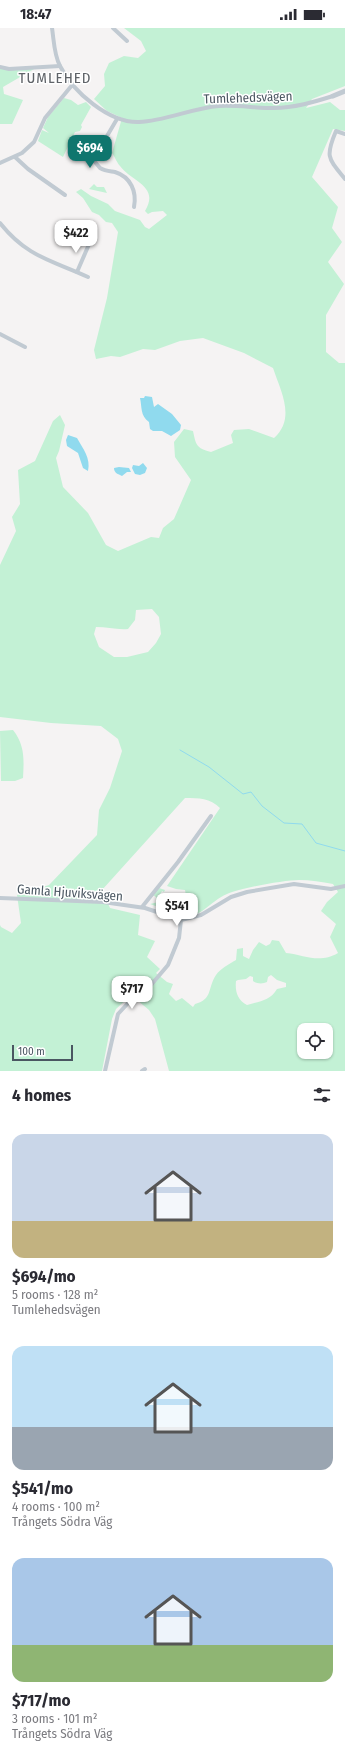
<!DOCTYPE html>
<meta charset="utf-8">
<style>
body{margin:0;font-family:"Fira Sans Condensed",sans-serif;background:#f7f7f7;color:#2b2b33;height:100vh;display:flex;flex-direction:column;font-size:15px;white-space:nowrap}
*{box-sizing:border-box;margin:0}
p{font-size:13px;color:#7c7c81}
.icon{flex:none;width:22px;height:22px;fill:none;stroke:currentColor;stroke-width:2;stroke-linecap:round;stroke-linejoin:round}
.map{position:relative;height:1043px;overflow:hidden}
.panel{display:flex;flex-direction:column;background:#fff;flex:1}
.panel>*{flex:none}
.tools{position:absolute;left:297px;top:995px;display:grid;gap:8px}
.tools a{display:grid;place-items:center;width:36px;height:36px;border-radius:8px;background:#fff;box-shadow:0 1px 3px #0004;font-size:20px}
.scale{position:absolute;left:12px;bottom:10px;width:61px;box-sizing:border-box;padding-left:4px;border:2px solid #4a5661;border-top:0;font-size:11px;line-height:14px;white-space:nowrap;color:#4a5661;-webkit-text-stroke:3px #fff;paint-order:stroke}
.price{position:absolute;translate:-50% -34px;padding:0 9px;border-radius:8px;background:#fff;color:#222;font-size:13px;line-height:26px;filter:drop-shadow(0 1px 2px #0008)}
.price::after{content:'';position:absolute;left:50%;top:24px;width:12px;height:9px;margin-left:-6px;background:inherit;clip-path:polygon(0 0,100% 0,50% 100%)}
.price.active{background:#0f766e;color:#fff}
ul{padding:0;list-style:none}
li{display:grid;align-content:center;gap:8px;height:212px;padding:0 12px}
li span{display:grid;place-items:center;height:124px;border-radius:12px;color:#555}
li>.icon{margin-inline-start:auto}
span .icon{width:72px;height:72px;fill:#fffc;stroke-width:1}
li b{font-size:17px}
h2{display:flex;justify-content:space-between;align-items:center;height:48px;padding:0 12px;font-size:17px}
.status{display:flex;justify-content:space-between;align-items:center;height:28px;padding:0 20px;background:#fff;direction:ltr}
.status svg{height:11px;fill:currentColor}
.map>svg:first-child{display:block}
</style>
<div class="status"><b>18:47</b><svg viewBox="0 0 49 12"><path d="M0 12V9h3v3zM5 12V6h3v6zM10 12V3h3v9zM15 12V0h3v12zM26 1h20v11H26zM47 4h2v5h-2z"/></svg></div>
<div class="map">
<svg width="345" height="1043" viewBox="0 0 345 1043">
<rect width="100%" height="100%" fill="#f5f3f3"/>
<g fill="#c3f1d5" fill-rule="evenodd">
<path d="M124 0H345V58L312 71 306 80 330 74 340 82H345V103L333 101 312 149 338 179 332 200 342 214 328 234 344 256 326 287V324L339 335H345V1043H169L155 991 149 982 131 967 116 981 112 991 102 1043H0V897L1 899 12 905 21 895 17 867 49 857 97 807 99 782 110 760 122 723 118 711 101 698 51 695 0 689V537L16 503 12 489 20 476 18 442 35 433 53 393 60 387 65 397 59 423 56 430 63 459 88 485 106 517 118 523 151 509 159 510 163 500 174 491 191 452 175 429 174 414 184 401 193 403C196 417 196 420 211 424L233 415 231 407 234 402 249 401 274 410C296 390 281 364 273 340L244 325 203 310 180 313 155 322 143 321 120 329 111 328 96 331 94 322 107 270 118 204 112 195 106 194 99 187 92 184 83 170 76 164 81 161 91 168 108 176 115 183 140 192 145 199 149 201 167 187 163 183 152 184 148 186 145 183C160 158 132 154 120 138 117 135 115 129 112 125L122 90 107 83 94 71 105 58 104 46 109 35 124 28 138 30 146 23 141 13ZM152 581 159 589 161 606 156 615 148 624 127 629H114L99 619 94 606 96 599C107 599 117 602 128 601L135 592 136 582ZM185 770C199 770 210 770 220 780L167 858 176 861 185 862 186 868 180 877 179 886C200 894 209 873 227 866 240 860 285 852 299 852 310 852 322 854 333 856L338 864 327 874 321 883 336 896 330 909 338 925C319 936 305 927 286 925L279 913 272 912 270 916 266 918 259 914 253 922 249 931 243 928V920L237 921 236 932C229 936 220 941 216 947 207 961 213 971 195 976L193 979 182 970 176 973 169 966 173 956 167 954 156 945 160 941 147 929 155 913 138 907 140 887 110 880 102 862ZM271 947 277 952 286 955V959L277 961C270 973 260 973 247 977 237 972 235 963 236 953L238 952 246 951 250 948 253 949V953C257 956 263 956 267 954L268 949ZM304 1002H326V1024H304Z"/>
<path d="M0 40 34 41 3 59 4 66 23 72 12 96H0Z"/>
<path d="M64 70 71 72 78 77 86 74 91 79 81 97 82 99 80 103 75 104 63 129 38 113 42 102 49 105H54H49L43 100 48 89Z"/>
<path d="M94 156 97 159H104L107 165 89 161Z"/>
<path d="M13 702C25 717 24 732 23 750L15 753H1L0 703Z"/>
<path d="M159 860 165 862 164 864 162 863 159 869 163 871 156 873V869L153 867Z"/>
<path d="M163 873 170 877 167 882 150 876Z"/>
</g>
<g fill="#90daee">
<path d="M145 368 152 369 154 379 158 376 172 386 181 397 180 402 171 408 162 403H153L150 401 149 394C140 388 142 378 140 370H144Z"/>
<path d="M68 407 77 410C83 421 91 430 88 443L83 440 78 425 67 418 66 412Z"/>
<path d="M143 435 147 440 145 445 140 447 135 446 132 440 133 437 139 438Z"/>
<path d="M119 439 129 440 131 444H127L122 448C118 446 114 445 114 440Z"/>
</g>
<g fill="none" stroke-linecap="round" stroke-linejoin="round">
<path stroke="#90daee" stroke-width="1" d="M180 722 209 739 243 766 251 764 262 778 284 795 302 796 316 815 345 823"/>
<g stroke="#c1cad2" stroke-width="4">
<path d="M52 0C54 13 54 27 60 38 73 64 109 95 139 94 166 93 192 80 219 78 237 77 256 80 274 80 294 80 314 74 333 68"/>
<path d="M113 0 127 13"/>
<path d="M0 39 9 41 60 38"/>
<path d="M117 91 97 125 95 134 100 140C105 143 109 143 115 144 131 149 137 164 134 179"/>
<path d="M345 106 336 103C325 129 328 130 345 151"/>
<path d="M15 129 28 141 65 167"/>
<path d="M0 135 22 125 34 114 45 90 73 56"/>
<path d="M0 195C27 229 51 232 88 249"/>
<path d="M77 244 90 214"/>
<path d="M0 306 25 319"/>
<path d="M0 870 103 874 145 880 181 892 201 887 231 869 247 864 294 856 331 861 345 858"/>
<path d="M142 879 178 834 211 788"/>
<path d="M105 1043 118 986 130 973 151 957 168 937 179 910 181 892"/>
<path d="M142 1043 145 1041"/>
</g>
<path stroke="#c1cad2" stroke-width="5" d="M333 68 345 63"/>
</g>
<g text-anchor="middle" stroke-width="3" stroke-linejoin="round" paint-order="stroke">
<g font-size="13" fill="#4a5661" stroke="#fff">
<text transform="translate(248 69) rotate(-2)" y="5">Tumlehedsvägen</text>
<text transform="translate(70 864) rotate(4)" y="5">Gamla Hjuviksvägen</text>
</g>
<g font-size="15" letter-spacing="1" fill="#5f6368" stroke="#fff">
<text x="55" y="55">TUMLEHED</text>
</g>
</g>
</svg>
<div class="tools">
<a><svg class="icon" aria-label="locate" viewBox="0 0 24 24"><circle cx="12" cy="12" r="6"/><path d="M12 2v4M12 18v4M2 12h4M18 12h4"/></svg></a>
</div>
<div class="scale">100 m</div>
<b class="price active" style="left:90px;top:141px">$694</b>
<b class="price" style="left:76px;top:226px">$422</b>
<b class="price" style="left:177px;top:899px">$541</b>
<b class="price" style="left:132px;top:982px">$717</b>
</div>
<section class="panel">
<h2>4 homes<svg class="icon" aria-label="filters" viewBox="0 0 24 24"><path d="M4 7h16M4 17h16"/><circle cx="9" cy="7" r="2"/><circle cx="15" cy="17" r="2"/></svg></h2>
<ul>
<li><span style="background:linear-gradient(#c9d6e8 70%,#c2b280 0)"><svg class="icon" aria-label="home" viewBox="0 0 24 24"><path d="M3 11l9-7 9 7M6 9v11h12V9"/></svg></span><div><b>$694/mo</b><p>5 rooms · 128 m²</p><p>Tumlehedsvägen</p></div></li>
<li><span style="background:linear-gradient(#bfe0f5 65%,#9aa5b1 0)"><svg class="icon" aria-label="home" viewBox="0 0 24 24"><path d="M3 11l9-7 9 7M6 9v11h12V9"/></svg></span><div><b>$541/mo</b><p>4 rooms · 100 m²</p><p>Trångets Södra Väg</p></div></li>
<li><span style="background:linear-gradient(#a9c7e8 70%,#8fb573 0)"><svg class="icon" aria-label="home" viewBox="0 0 24 24"><path d="M3 11l9-7 9 7M6 9v11h12V9"/></svg></span><div><b>$717/mo</b><p>3 rooms · 101 m²</p><p>Trångets Södra Väg</p></div></li>
</ul>
</section>
